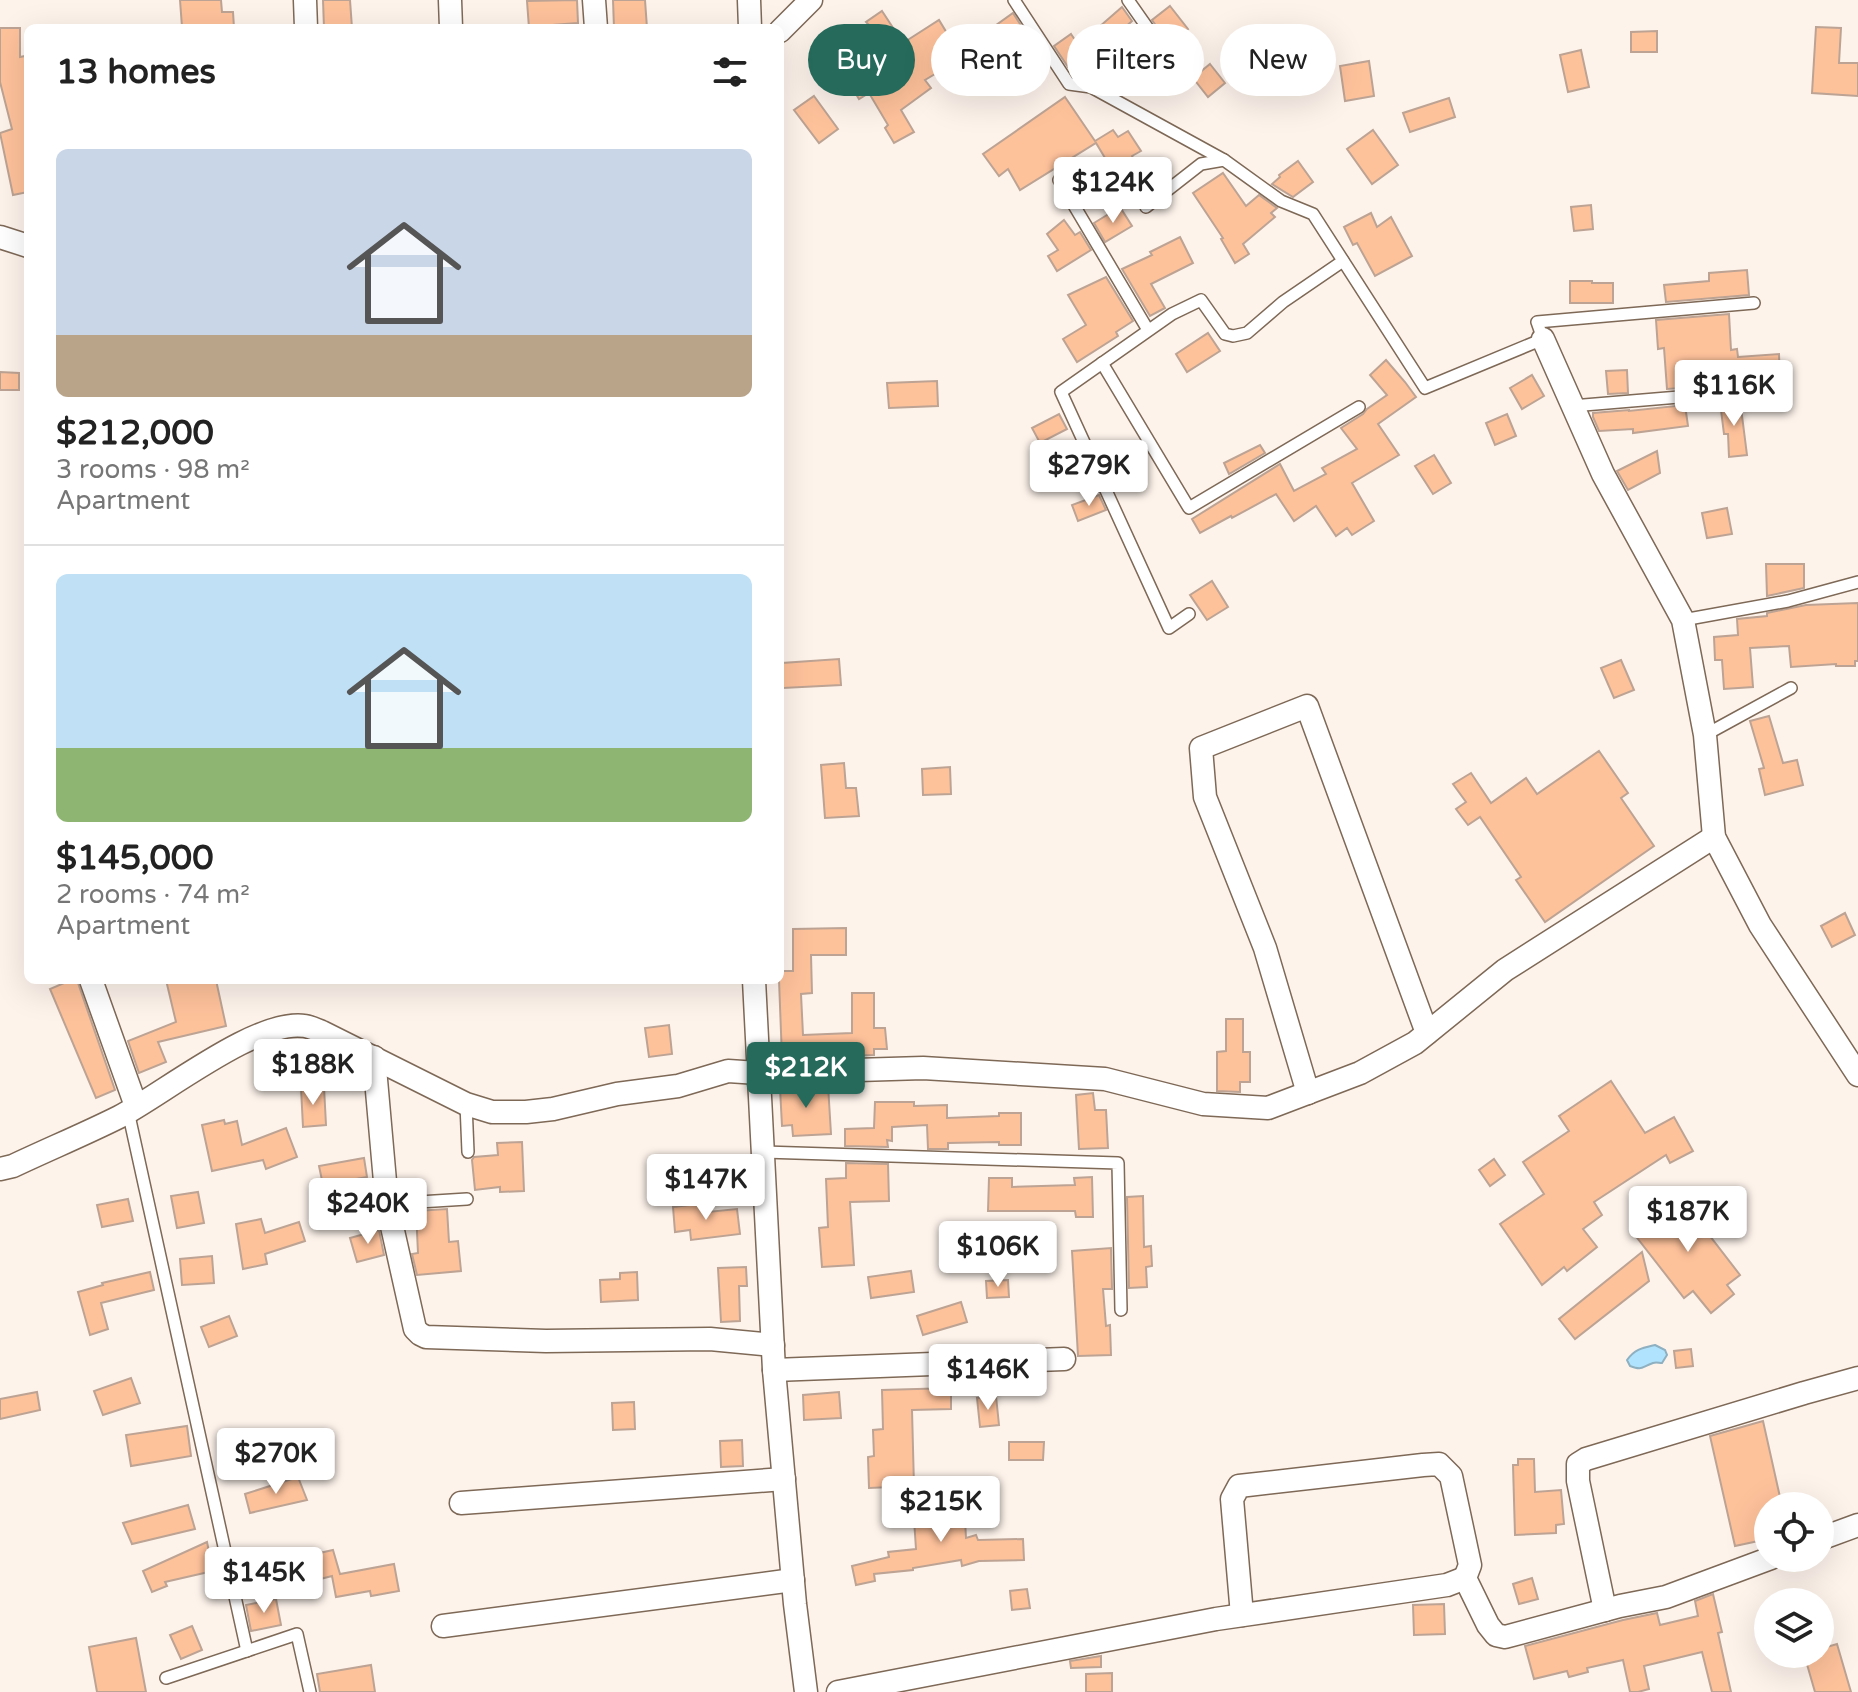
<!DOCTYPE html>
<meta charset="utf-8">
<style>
body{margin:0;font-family:"Varela Round",sans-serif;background:#f2f2f2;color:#222;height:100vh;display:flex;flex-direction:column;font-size:30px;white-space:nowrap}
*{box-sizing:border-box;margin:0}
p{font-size:26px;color:#767676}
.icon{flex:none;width:44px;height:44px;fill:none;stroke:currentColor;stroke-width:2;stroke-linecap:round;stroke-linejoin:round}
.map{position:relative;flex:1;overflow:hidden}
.sheet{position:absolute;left:24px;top:24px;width:760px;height:960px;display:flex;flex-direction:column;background:#fff;border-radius:12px;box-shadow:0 8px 32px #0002}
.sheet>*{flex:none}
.hud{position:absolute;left:808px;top:24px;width:760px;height:72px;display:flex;gap:16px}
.controls{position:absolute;left:1754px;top:1492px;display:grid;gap:16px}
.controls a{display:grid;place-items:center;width:80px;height:80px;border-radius:50%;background:#fff;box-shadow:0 8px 32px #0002;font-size:40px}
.price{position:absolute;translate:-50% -68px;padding:0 18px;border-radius:8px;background:#fff;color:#222;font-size:26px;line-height:52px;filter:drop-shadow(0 2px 4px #0008)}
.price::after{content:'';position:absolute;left:50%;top:48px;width:24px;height:18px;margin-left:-12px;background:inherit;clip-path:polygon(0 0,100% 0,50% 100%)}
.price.selected{background:#266a5c;color:#fff}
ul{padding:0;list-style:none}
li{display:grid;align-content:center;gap:16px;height:424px;padding:0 32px}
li+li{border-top:2px solid #e0e0e0}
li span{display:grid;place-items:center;height:248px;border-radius:12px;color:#555}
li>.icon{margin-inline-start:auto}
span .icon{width:144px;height:144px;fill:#fffc;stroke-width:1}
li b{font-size:34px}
h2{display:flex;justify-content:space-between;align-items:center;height:96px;padding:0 32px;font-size:34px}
.chip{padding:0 28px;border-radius:36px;background:#fff;box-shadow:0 8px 32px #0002;font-size:28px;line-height:72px}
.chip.selected{background:#266a5c;color:#fff}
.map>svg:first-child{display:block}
</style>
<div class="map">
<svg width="1858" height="1692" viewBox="0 0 1858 1692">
<rect width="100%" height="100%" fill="#fdf3eb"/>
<path fill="#b0e4fe" stroke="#8eb0c0" stroke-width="2" d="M1655 1345 1665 1350 1667 1355 1662 1363C1659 1363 1656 1362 1653 1363 1641 1367 1643 1371 1630 1366L1627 1360C1635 1349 1642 1348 1655 1345Z"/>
<g fill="#fec29b" stroke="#bda393" stroke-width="2">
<path d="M180 0H221L222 12H233L234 28 182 27Z"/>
<path d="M323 0H350L352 28H324Z"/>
<path d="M577 0 578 23 553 25V28H529L527 1Z"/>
<path d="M613 0H645L647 28H614Z"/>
<path d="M1170 6 1188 29 1169 44 1152 20Z"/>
<path d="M1122 7 1132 21 1111 40 1099 27Z"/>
<path d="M882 11 903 43 939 20 962 58 925 80 931 88 901 110 914 132 894 143 885 128 888 125 869 93 859 99 829 48 869 25 866 22Z"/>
<path d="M1013 13 1041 57 1021 71 1010 56 1012 54 992 28Z"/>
<path d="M1816 27 1841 28 1839 63H1858V96L1812 93Z"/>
<path d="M0 28H20V57L25 56 28 69V192L13 195 0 133 12 129 0 82Z"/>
<path d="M1657 31V52H1631V32Z"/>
<path d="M1071 34 1085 55 1068 67 1054 46Z"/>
<path d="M1581 50 1589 87 1568 92 1560 55Z"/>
<path d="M1369 61 1374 96 1345 101 1340 66Z"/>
<path d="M1210 64 1225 83 1208 97 1193 78Z"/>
<path d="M814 96 838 129 819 143 794 110Z"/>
<path d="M1065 97 1095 141 1113 130 1118 137 1128 131 1141 151 1132 156 1152 189 1126 206 1114 187 1120 183 1096 143 1020 190 1008 169 999 176 983 154Z"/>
<path d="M1449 98 1455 117 1410 132 1403 113Z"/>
<path d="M1373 130 1398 165 1372 184 1347 149Z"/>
<path d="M1298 161 1313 182 1293 197 1272 184 1280 177 1279 175Z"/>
<path d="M1223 173 1246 206 1259 195 1277 208 1271 213 1275 217 1243 244 1249 254 1235 263 1221 239 1223 238 1193 193Z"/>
<path d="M1591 205 1593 229 1574 231 1571 207Z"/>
<path d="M1120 207 1132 226 1105 242 1094 223Z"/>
<path d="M1371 213 1377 227 1391 217 1412 256 1375 276 1357 243 1353 245 1344 227Z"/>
<path d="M1064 220 1075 235 1080 232 1091 250 1057 271 1048 256 1058 250 1047 234Z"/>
<path d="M1180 237 1193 263 1151 284 1165 308 1150 316 1122 269 1152 255 1150 252Z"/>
<path d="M1747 270 1749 295 1666 302 1664 285 1709 281V273Z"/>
<path d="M1106 277 1133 321 1116 332 1118 336 1077 362 1063 339 1086 325 1068 295Z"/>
<path d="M1570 281H1592V283H1613V303H1570Z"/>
<path d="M1729 314 1731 350 1737 349 1738 357 1779 354 1780 381 1667 389 1664 348 1658 349 1656 320Z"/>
<path d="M1208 333 1220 351 1187 372 1176 354Z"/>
<path d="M1386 360 1405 382 1416 397 1378 424 1399 455 1352 483 1374 521 1352 535 1347 528 1336 536 1316 506 1294 521 1276 494 1232 518 1231 516 1200 533 1192 519 1280 464 1294 491 1326 474 1322 468 1357 449 1341 428 1363 414 1367 409 1387 395 1370 375Z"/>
<path d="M1627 370 1628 393 1608 394 1606 371Z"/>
<path d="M0 372 19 373V390H0Z"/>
<path d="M1532 375 1544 396 1522 409 1510 388Z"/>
<path d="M937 381 938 406 889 408 887 383Z"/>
<path d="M1740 400 1747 455 1729 457 1728 434H1724L1720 402Z"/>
<path d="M1685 405 1688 426 1633 433V429L1599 431 1593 417V413L1629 410V411Z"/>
<path d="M1059 414 1067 429 1040 443 1032 428Z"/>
<path d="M1507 414 1516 436 1495 445 1486 423Z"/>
<path d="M1260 445 1265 453 1229 474 1224 463Z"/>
<path d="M1657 451 1660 473 1628 490 1617 471Z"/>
<path d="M1434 455 1451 483 1433 494 1415 466Z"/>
<path d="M1099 495 1106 510 1078 521 1072 505Z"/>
<path d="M1727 508 1732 534 1707 538 1702 513Z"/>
<path d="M1766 564H1804V588L1767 596Z"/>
<path d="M1212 581 1228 607 1207 620 1190 595Z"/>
<path d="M1858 603V661H1855V666H1836V664L1791 667 1789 646 1750 648 1753 687 1724 689 1722 660H1715L1714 637 1738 635 1737 619 1767 616V613L1806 605Z"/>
<path d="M839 659 841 685 783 688 782 663Z"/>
<path d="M1621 660 1634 690 1614 698 1601 668Z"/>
<path d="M1769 716 1783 763 1797 760 1803 785 1765 795 1759 769 1764 768 1750 721Z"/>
<path d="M1599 751 1628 793 1621 798 1654 846 1545 922 1516 880 1521 877 1480 817 1468 825 1456 809 1466 802 1453 784 1471 773 1491 803 1526 778 1537 794Z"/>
<path d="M844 763 846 788H856L859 816 825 818 821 765Z"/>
<path d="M950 767 951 794 923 795 922 769Z"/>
<path d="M1845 913 1855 935 1832 947 1821 926Z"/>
<path d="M846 928V955H811L812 993 801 994 803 1035 852 1033V993H874V1028H885L887 1049H874V1055L782 1058 779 980 780 971H793V929Z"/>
<path d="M71 980H77L115 1090 96 1098 50 989Z"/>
<path d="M166 980H216L226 1026 158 1042 166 1062 139 1073 128 1041 176 1022Z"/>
<path d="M1226 1019H1243V1052H1250V1082H1240V1092L1217 1091V1052L1226 1051Z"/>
<path d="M669 1025 672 1054 649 1057 645 1028Z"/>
<path d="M311 1057 313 1076 295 1078 293 1059Z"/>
<path d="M1611 1081 1645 1133 1674 1117 1693 1151 1670 1163 1666 1155 1594 1202 1602 1215 1583 1229 1597 1247 1567 1271 1564 1267 1542 1285 1500 1224 1544 1194 1523 1162 1569 1131 1559 1116Z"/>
<path d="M828 1085 831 1134 793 1136 792 1125 782 1126 780 1088Z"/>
<path d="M324 1087 326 1125 303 1127 301 1088Z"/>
<path d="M1093 1093 1095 1110H1106L1108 1148 1079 1149 1076 1095Z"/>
<path d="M875 1102H914V1106L947 1105V1118L999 1116V1113H1021V1145H999V1142L948 1143V1149H928L927 1125 892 1127V1141L887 1140 888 1147 845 1146V1129L874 1128Z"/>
<path d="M224 1120 225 1124 237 1121 242 1145 286 1128 297 1157 266 1169 263 1160 212 1171 202 1125Z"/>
<path d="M522 1142 524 1191 500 1192V1187L475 1190 472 1160 474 1157 498 1155 497 1143Z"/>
<path d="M364 1158 367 1177 323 1185 319 1166Z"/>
<path d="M1494 1159 1505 1175 1490 1186 1479 1170Z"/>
<path d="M846 1163 888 1164 889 1201 850 1202 854 1265 822 1267 819 1228 828 1227 826 1179 846 1178Z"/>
<path d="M1092 1177 1093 1217H1076L1075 1211H988L989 1178H1012V1187L1075 1185 1074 1178Z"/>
<path d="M198 1192 204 1223 177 1228 171 1196Z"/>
<path d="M1685 1195 1702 1222 1700 1223 1740 1275 1727 1285 1734 1294 1711 1313 1693 1291 1684 1298 1631 1230Z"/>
<path d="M1143 1196 1144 1247 1151 1246 1152 1266 1146 1267 1147 1287 1129 1288 1127 1197Z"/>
<path d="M128 1199 133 1221 102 1227 97 1205Z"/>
<path d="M707 1203 708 1212 737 1209 740 1234 691 1240 690 1230 675 1232 673 1207Z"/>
<path d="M447 1209 449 1242 458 1241 461 1271 417 1275 412 1254 418 1253 416 1211Z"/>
<path d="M261 1219 265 1233 299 1222 305 1241 265 1254 267 1264 243 1269 236 1224Z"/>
<path d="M379 1230 384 1255 357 1262 350 1238Z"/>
<path d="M1111 1248 1112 1289H1103L1106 1326 1110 1325 1111 1355 1078 1356 1072 1251Z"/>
<path d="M1642 1252 1649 1281 1575 1339 1559 1319Z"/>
<path d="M212 1256 214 1283 182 1285 180 1259Z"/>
<path d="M746 1267 747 1286H739L740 1321 721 1322 718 1268Z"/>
<path d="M911 1271 914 1292 871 1298 868 1277Z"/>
<path d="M150 1272 154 1290 101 1303 108 1329 90 1335 78 1292 103 1285 102 1283Z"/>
<path d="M637 1272 638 1300 601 1302 600 1280 620 1279V1273Z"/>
<path d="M1008 1280 1009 1297 987 1298 986 1281Z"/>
<path d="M961 1302 967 1322 923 1335 917 1316Z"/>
<path d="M229 1316 237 1336 209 1347 201 1327Z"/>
<path d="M1691 1349 1693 1366 1676 1368 1674 1351Z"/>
<path d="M131 1378 140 1403 103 1415 94 1391Z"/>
<path d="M951 1388V1409L912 1410 914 1486 869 1488 868 1457 874 1456 873 1430 883 1429 882 1390Z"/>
<path d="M37 1392 40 1410 0 1419V1399Z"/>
<path d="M839 1392 841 1418 804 1420 803 1395Z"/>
<path d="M996 1396 999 1425 980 1427 977 1398Z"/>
<path d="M634 1402 635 1429 613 1430 612 1403Z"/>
<path d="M1763 1421 1782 1506H1768V1539L1735 1546 1710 1436Z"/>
<path d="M187 1426 191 1456 131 1466 126 1435Z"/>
<path d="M742 1440 743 1466 721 1467 720 1441Z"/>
<path d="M1009 1442H1044L1043 1460H1009Z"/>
<path d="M1518 1459H1534L1535 1492 1561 1490 1564 1524 1556 1525V1533L1515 1535 1513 1465H1518Z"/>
<path d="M298 1477 307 1500 250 1513 245 1494Z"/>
<path d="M964 1501 966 1538 976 1535 978 1540 1023 1539 1024 1560 979 1561 962 1566 961 1560 913 1568V1570L874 1574 875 1581 856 1585 852 1566 889 1557 888 1552 916 1549 913 1504Z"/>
<path d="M188 1505 195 1529 132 1544 123 1523Z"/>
<path d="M207 1542 213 1571 165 1582 167 1586 152 1592 143 1571Z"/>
<path d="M333 1550 340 1574 394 1564 399 1591 371 1596 370 1591 336 1597 332 1576 297 1585 291 1563 316 1557 315 1554Z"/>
<path d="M1532 1578 1538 1599 1519 1604 1513 1584Z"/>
<path d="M1027 1589 1030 1608 1012 1610 1010 1591Z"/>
<path d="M1713 1594 1722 1632 1718 1633 1731 1692H1712L1702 1652 1644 1666 1649 1689 1638 1692H1630L1623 1660 1587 1668 1588 1672 1569 1677 1567 1671 1534 1679 1525 1646 1623 1620 1657 1613 1660 1625 1698 1616 1695 1601Z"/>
<path d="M276 1599 281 1625 251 1631 246 1605Z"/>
<path d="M1444 1604 1445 1634 1414 1635 1413 1605Z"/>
<path d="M192 1626 202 1650 181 1659 170 1635Z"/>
<path d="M136 1638 146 1692H97L89 1647Z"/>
<path d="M1837 1644 1851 1692H1815L1804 1654H1820V1649Z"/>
<path d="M1101 1656V1667L1071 1668 1070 1661Z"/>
<path d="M371 1665 375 1692H320L317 1674Z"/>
<path d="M1112 1673V1692H1086V1674Z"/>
</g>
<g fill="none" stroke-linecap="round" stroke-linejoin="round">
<defs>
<g id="service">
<path d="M1014 0 1069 84 1091 87 1224 160"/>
<path d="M1128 0 1182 77"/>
<path d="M1059 180 1148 330"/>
<path d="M1146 207 1201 164 1224 160 1281 201 1313 214 1425 388 1543 339 1537 322 1754 303"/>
<path d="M1102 363 1189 508 1359 407"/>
<path d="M1572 406 1762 390"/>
<path d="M1189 614 1169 628 1061 392 1172 314 1201 300 1225 334 1233 336 1247 333 1283 302 1343 261"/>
<path d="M1683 620 1788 601 1858 582"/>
<path d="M1705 735 1791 688"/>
<path d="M466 1104 468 1152"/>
<path d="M128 1111 247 1651"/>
<path d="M764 1152 1118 1163 1121 1310"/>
<path d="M387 1204 467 1199"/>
<path d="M166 1678 297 1634 310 1692"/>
</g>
<g id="minor">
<path d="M305 0 306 28"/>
<path d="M450 0 451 28"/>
<path d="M594 0 596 28"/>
<path d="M749 0 750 28"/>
<path d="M780 31 811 0"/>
<path d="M0 237 28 246"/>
<path d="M1543 339 1603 474 1683 620 1705 735 1714 837 1760 925 1858 1075"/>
<path d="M91 980 136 1106"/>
<path d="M754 980 774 1370 795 1604 806 1692"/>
<path d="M374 1057 387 1204 415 1329 420 1334 426 1337 546 1341 710 1339 773 1345"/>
<path d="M1308 1093 1265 948 1205 797 1201 748 1307 706 1427 1033"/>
<path d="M0 1169 13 1166C49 1149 85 1134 119 1117 163 1094 258 1018 305 1026 311 1027 317 1030 322 1032L466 1104 492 1112H526L553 1109 617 1094 678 1086 728 1071 758 1073 923 1068 1105 1079 1203 1104 1268 1108 1360 1073 1415 1043 1505 970 1714 837"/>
<path d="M774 1370 1064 1359"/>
<path d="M461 1503 784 1479"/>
<path d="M1820 1539 1858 1525"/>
<path d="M1605 1610 1578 1481V1464L1586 1459 1804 1393 1858 1378"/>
<path d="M1242 1615 1232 1499 1239 1486 1423 1465 1439 1464 1451 1476 1470 1565 1465 1578 1488 1625 1496 1635 1505 1637 1620 1606 1666 1597 1771 1558"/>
<path d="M443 1626 793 1580"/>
<path d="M838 1692 1216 1619 1447 1585 1465 1578"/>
</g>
</defs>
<use href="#service" stroke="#7e6856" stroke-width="14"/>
<use href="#minor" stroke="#7e6856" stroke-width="25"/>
<use href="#service" stroke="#fff" stroke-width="11"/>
<use href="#minor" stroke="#fff" stroke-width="22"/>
</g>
</svg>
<div class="controls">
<a><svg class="icon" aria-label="locate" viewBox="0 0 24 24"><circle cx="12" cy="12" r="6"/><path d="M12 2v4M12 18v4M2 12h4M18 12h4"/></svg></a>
<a><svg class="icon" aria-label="layers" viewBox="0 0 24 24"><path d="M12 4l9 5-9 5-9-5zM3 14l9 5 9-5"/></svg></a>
</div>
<b class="price" style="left:1113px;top:225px">$124K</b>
<b class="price" style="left:1734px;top:428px">$116K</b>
<b class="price" style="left:1089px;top:508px">$279K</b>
<b class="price" style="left:313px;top:1107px">$188K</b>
<b class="price selected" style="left:806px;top:1110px">$212K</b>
<b class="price" style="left:706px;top:1222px">$147K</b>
<b class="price" style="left:368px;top:1246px">$240K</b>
<b class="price" style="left:1688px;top:1254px">$187K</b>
<b class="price" style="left:998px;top:1289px">$106K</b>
<b class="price" style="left:988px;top:1412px">$146K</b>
<b class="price" style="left:276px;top:1496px">$270K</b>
<b class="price" style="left:941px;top:1544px">$215K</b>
<b class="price" style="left:264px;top:1615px">$145K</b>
<div class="hud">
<a class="chip selected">Buy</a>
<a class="chip">Rent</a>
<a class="chip">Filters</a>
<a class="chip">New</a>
</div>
<section class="sheet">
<h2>13 homes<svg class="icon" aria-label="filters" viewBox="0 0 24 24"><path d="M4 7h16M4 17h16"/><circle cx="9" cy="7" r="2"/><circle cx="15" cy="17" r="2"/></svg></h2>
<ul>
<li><span style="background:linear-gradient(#c9d6e8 75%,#b9a48a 0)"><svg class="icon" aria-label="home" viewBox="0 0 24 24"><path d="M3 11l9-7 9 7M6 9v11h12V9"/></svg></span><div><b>$212,000</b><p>3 rooms · 98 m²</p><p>Apartment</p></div></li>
<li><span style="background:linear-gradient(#bfe0f5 70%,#8fb573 0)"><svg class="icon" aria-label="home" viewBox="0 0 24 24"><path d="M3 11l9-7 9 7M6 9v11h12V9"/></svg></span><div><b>$145,000</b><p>2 rooms · 74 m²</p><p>Apartment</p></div></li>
</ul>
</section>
</div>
